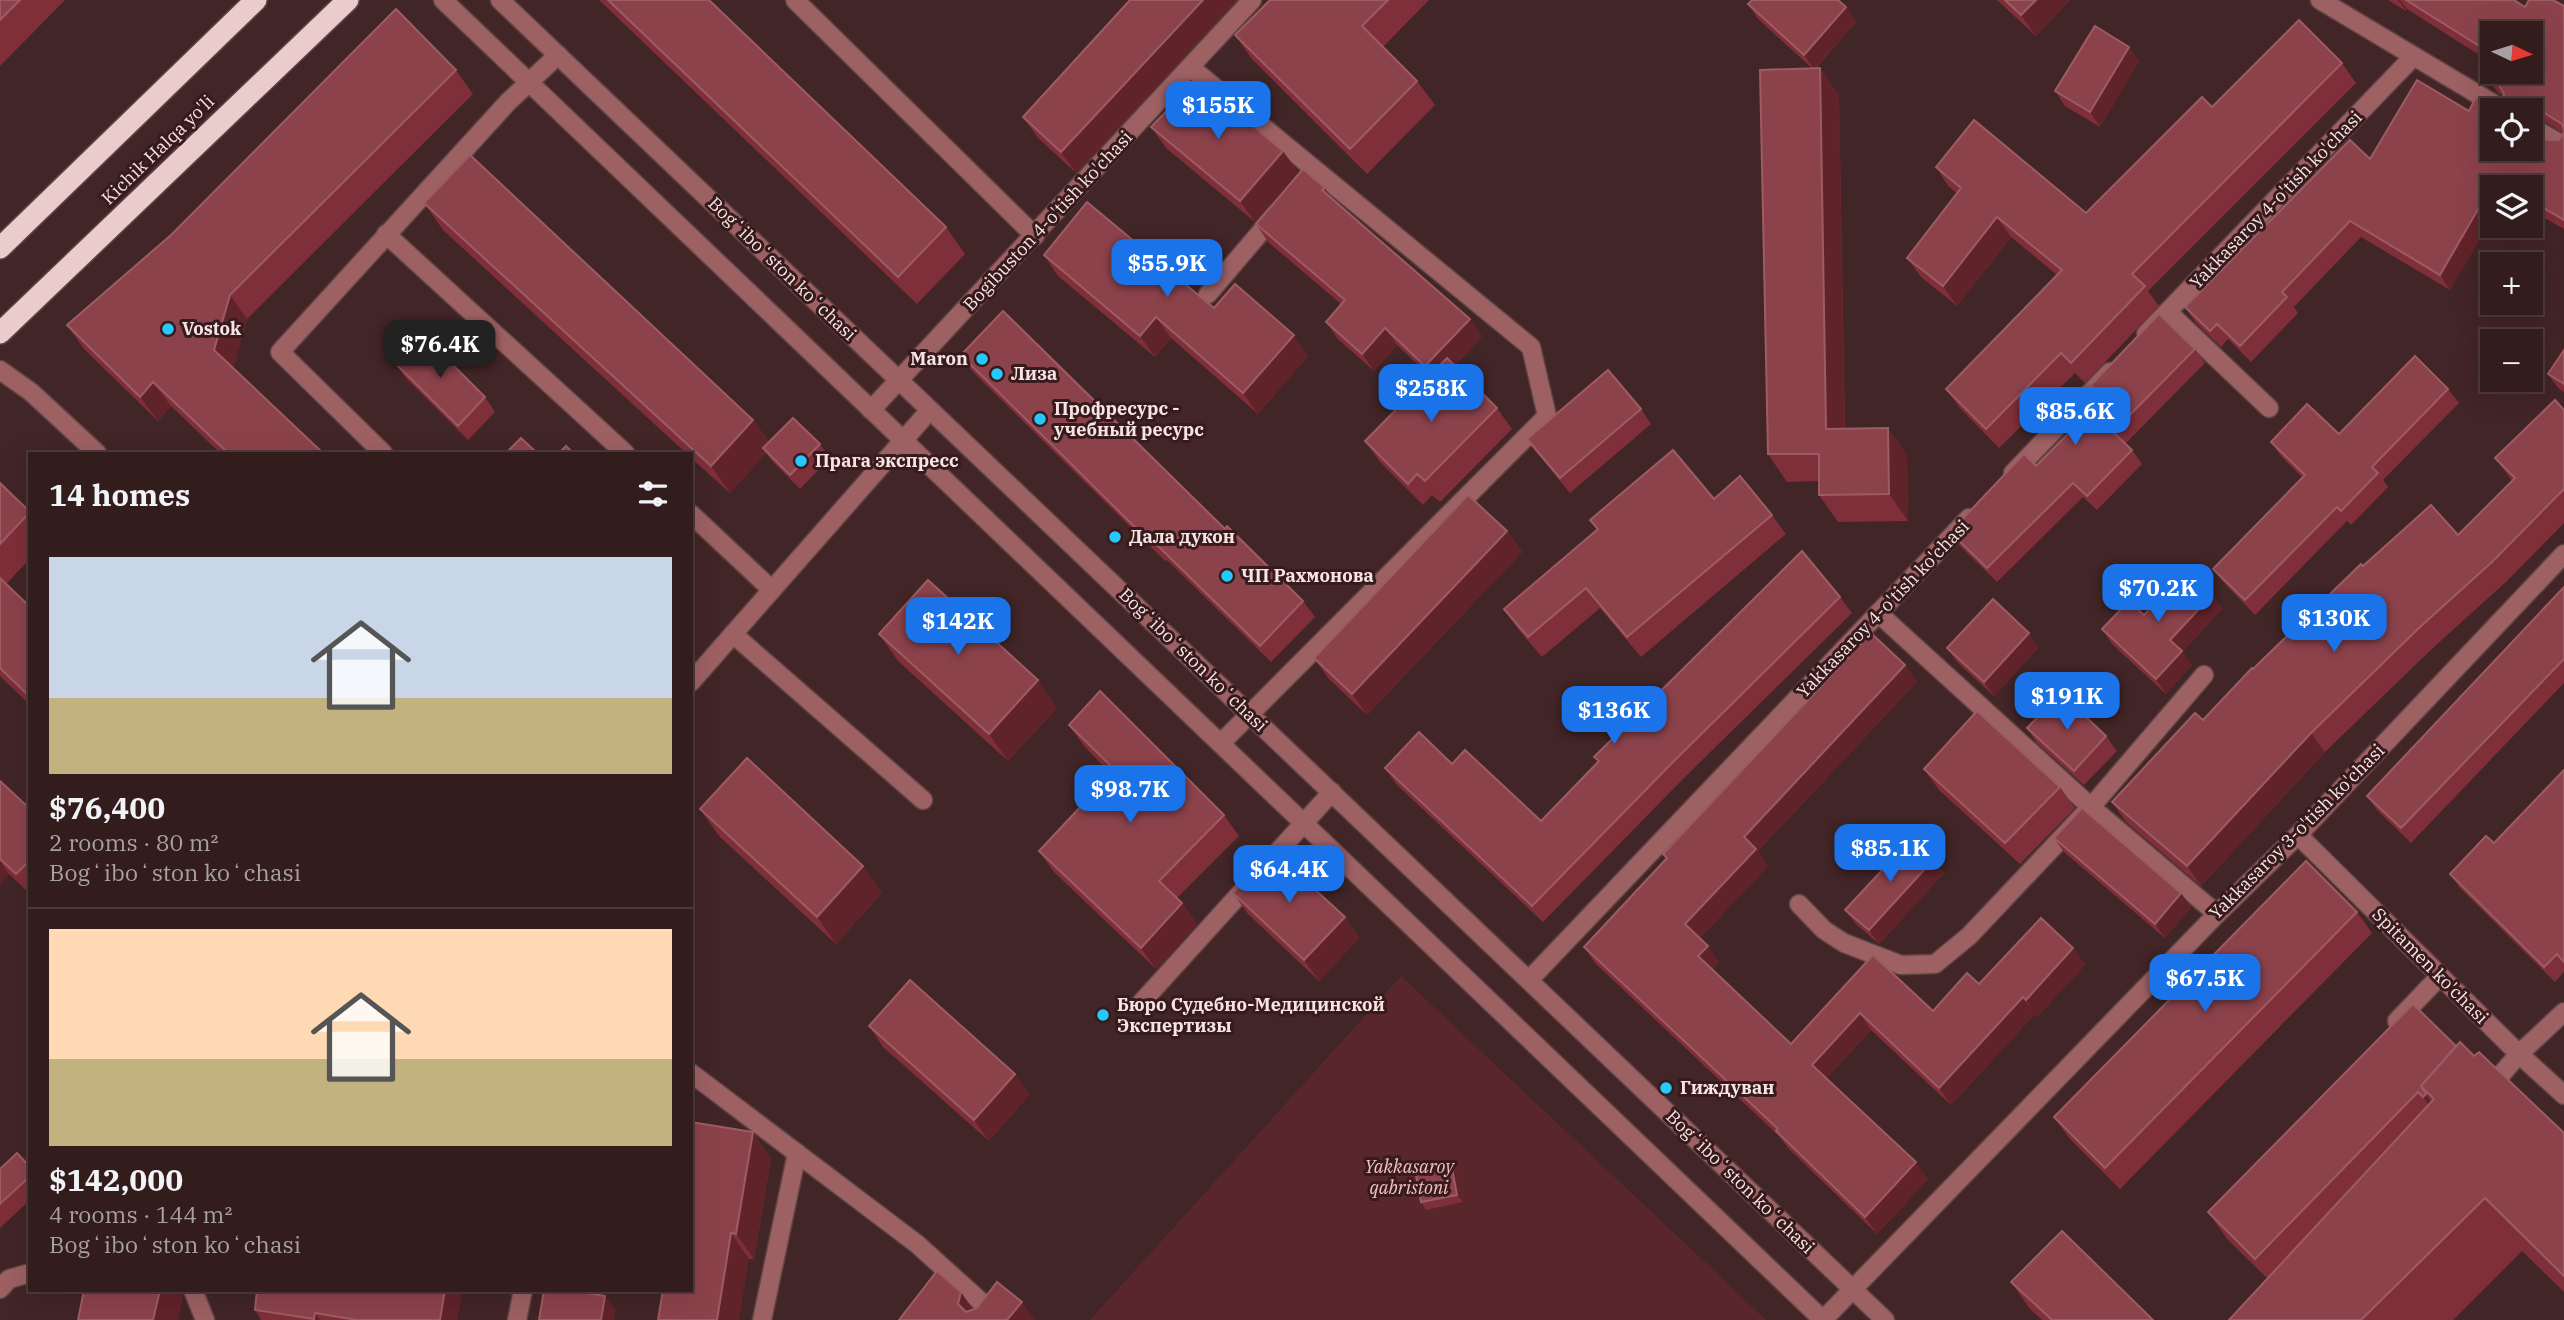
<!DOCTYPE html>
<meta charset="utf-8">
<style>
body{margin:0;font-family:"IBM Plex Serif",serif;background:#3a2525;color:#f1f3f6;height:100vh;display:flex;flex-direction:column;font-size:26px;white-space:nowrap}
*{box-sizing:border-box;margin:0}
p{font-size:23px;color:#a8a1a3}
.icon{flex:none;width:38px;height:38px;fill:none;stroke:currentColor;stroke-width:2;stroke-linecap:round;stroke-linejoin:round}
.map{position:relative;flex:1;overflow:hidden}
.panel{position:absolute;left:28px;top:452px;width:665px;height:840px;display:flex;flex-direction:column;background:#321c1c;border-radius:0px;box-shadow:0 7px 28px #0002,0 0 0 2px #4d3a3b}
.panel>*{flex:none}
.needle{width:46px;rotate:94deg}
.fabs{position:absolute;left:2480px;top:21px;display:grid;gap:14px}
.fabs a{display:grid;place-items:center;width:63px;height:63px;border-radius:0px;background:#321c1c;box-shadow:0 7px 28px #0002,0 0 0 2px #4d3a3b;font-size:35px}
.price{position:absolute;translate:-50% -60px;padding:0 16px;border-radius:14px;background:#1a73e8;color:#fff;font-size:23px;line-height:46px;filter:drop-shadow(0 2px 4px #0008)}
.price::after{content:'';position:absolute;left:50%;top:42px;width:21px;height:16px;margin-left:-10px;background:inherit;clip-path:polygon(0 0,100% 0,50% 100%)}
.price.on{background:#222;color:#fff}
ul{padding:0;list-style:none}
li{display:grid;align-content:center;gap:14px;height:371px;padding:0 21px}
li+li{border-top:2px solid #4d3a3b}
li span{display:grid;place-items:center;height:217px;border-radius:0px;color:#555}
li>.icon{margin-inline-start:auto}
span .icon{width:126px;height:126px;fill:#fffc;stroke-width:1}
li b{font-size:30px}
h2{display:flex;justify-content:space-between;align-items:center;height:84px;padding:0 21px;font-size:30px}
.map>svg:first-child{display:block}
</style>
<div class="map">
<svg width="2564" height="1320" viewBox="0 0 2564 1320">
<rect width="100%" height="100%" fill="#422526"/>
<path fill="#59272b" d="M1401 976 1740 1295 1766 1320H1090Z"/>
<g fill="none" stroke-linecap="round" stroke-linejoin="round">
<defs>
<g id="minor">
<path d="M443 0 1823 1320"/>
<path d="M500 0 1885 1320"/>
<path d="M795 0 1035 236"/>
<path d="M2320 0 2504 110"/>
<path d="M1190 67 1531 347 1547 416 1221 743"/>
<path d="M2530 126 2564 146"/>
<path d="M386 234 625 453"/>
<path d="M1208 294 1276 214"/>
<path d="M2168 312 2269 408"/>
<path d="M2146 334 2413 57"/>
<path d="M0 370 31 392 97 453"/>
<path d="M871 410 1252 0"/>
<path d="M383 453 280 352 508 102 558 55"/>
<path d="M2013 473 2110 372"/>
<path d="M691 514 772 590"/>
<path d="M1878 613 2091 807 2217 914"/>
<path d="M733 634 923 800"/>
<path d="M691 682 930 410"/>
<path d="M2298 835 2519 1054 2564 1095"/>
<path d="M1799 904 1824 930 1844 943 1901 965 1935 964 1969 936 2091 807 2204 675"/>
<path d="M1529 980 1969 518"/>
<path d="M1141 1003 1332 792"/>
<path d="M2397 1021 2440 976"/>
<path d="M691 1073 917 1244 990 1310 982 1320"/>
<path d="M2486 1092 2519 1054 2564 1012"/>
<path d="M0 1289 9 1279 30 1273"/>
<path d="M193 1290 205 1320"/>
<path d="M517 1320 523 1290"/>
<path d="M762 1320 797 1153"/>
<path d="M1823 1320 2217 914 2298 835 2564 554"/>
</g>
<g id="highway">
<path d="M0 248 256 0"/>
<path d="M0 333 348 0"/>
</g>
</defs>
<use href="#minor" stroke="#5f4444" stroke-width="21"/>
<use href="#highway" stroke="#5f4444" stroke-width="24"/>
<use href="#minor" stroke="#9d6063" stroke-width="18"/>
<use href="#highway" stroke="#ebcccc" stroke-width="21"/>
</g>
<g fill="#7f2f39" fill-rule="evenodd">
<path d="M0 0H65L0 66Z"/>
<path d="M599 0H709L946 227 965 254 917 304Z"/>
<path d="M1130 0H1237L1076 173 1038 138 1023 117Z"/>
<path d="M1270 0H1429L1383 47 1417 81 1435 105 1367 174 1252 59 1235 35Z"/>
<path d="M1997 0H2070L2036 36Z"/>
<path d="M2388 0H2514L2525 7 2564 6V229L2530 210V187H2492L2450 290 2361 237 2294 307 2298 313 2251 362 2228 339 2221 347 2196 323 2185 307 2370 159 2469 111 2494 106 2502 101 2504 97 2498 93 2487 77 2530 72 2492 33V63L2407 9 2406 11ZM2492 110H2530V115L2536 116 2563 133 2559 140H2547Z"/>
<path d="M1748 4 1846 7 1856 22 1815 69 1839 95 1845 429 1888 428 1907 455 1908 521 1838 522 1819 495V481L1787 482 1768 454 1813 69 1758 19Z"/>
<path d="M2129 47 2139 61 2100 127 2065 106 2055 91Z"/>
<path d="M2342 63 2356 83 2148 291 2159 306 2085 383 2075 373 1999 448 1960 408 1946 389 2057 275 2011 237 1957 306 1921 277 1907 258 1957 193 1949 187 1936 167 2086 213 2212 107Z"/>
<path d="M456 70 473 94 247 319 233 368 323 453H220L171 406 158 421 84 349 67 325Z"/>
<path d="M1187 103 1298 172 1255 222 1166 148 1151 127Z"/>
<path d="M1325 188 1334 201 1482 336 1454 366 1497 408 1512 429 1440 502 1432 495 1423 505 1380 462 1365 441 1430 376 1397 345 1374 371 1338 339 1326 322 1341 304 1268 242 1256 224Z"/>
<path d="M424 203 753 420 769 442 820 444 830 458 800 489 773 462 766 453 730 493 691 458V453H686L443 230Z"/>
<path d="M1044 255 1214 308 1308 356 1258 414 1171 338 1155 357 1058 276Z"/>
<path d="M2195 349 2205 363 2125 444 2132 450 2142 464 2097 510 2083 497 1997 582 1960 546 1950 532 2036 466 2102 399 2091 385Z"/>
<path d="M2564 350V392L2558 388 2548 374Z"/>
<path d="M961 355 1225 529 1303 601 1315 617 1271 662 1167 560 1165 561 972 371Z"/>
<path d="M395 363 485 397 495 412 468 440 405 377Z"/>
<path d="M2448 389 2459 403 2383 480 2388 487 2351 525 2347 521 2255 615 2224 583 2213 569 2302 477 2281 456 2271 442 2339 434Z"/>
<path d="M1641 409 1651 424 1570 493 1537 453 1527 439Z"/>
<path d="M2564 410V523L2506 582 2434 647 2325 752 2201 886 2126 822 2112 802 2203 720 2253 669 2363 566 2458 535 2512 481 2495 458Z"/>
<path d="M0 483 30 512V559L6 584 30 607V705L0 676Z"/>
<path d="M1714 499 1772 515 1786 534 1641 657 1600 608 1542 657 1518 629 1504 609 1598 530 1590 520Z"/>
<path d="M1507 531 1522 552 1367 715 1329 679 1314 658Z"/>
<path d="M2564 587V683L2411 843 2377 810 2367 796Z"/>
<path d="M2212 595 2222 609 2182 652 2192 665 2166 694 2112 644 2102 629 2144 615Z"/>
<path d="M1840 597 1852 613 1684 778 1543 922 1396 784 1385 768 1452 764 1541 821 1598 762 1594 757Z"/>
<path d="M879 634 1038 680 1057 708 1008 761 898 661Z"/>
<path d="M2039 647 1994 696 1957 662 1947 648Z"/>
<path d="M1905 665 1917 682 1758 851 1768 866 1700 938 1719 962 1712 970 1791 1044 1873 955 1933 1011 1979 984 2073 948 2085 965 2037 1017 2035 1014 1951 1105 1871 1030 1827 1078 1928 1179 1877 1234 1788 1148 1779 1136 1596 964 1584 947 1666 859 1663 854Z"/>
<path d="M1069 725 1224 815 1239 836 1177 898 1182 903 1197 924 1156 969 1054 872 1039 851 1111 774 1084 746Z"/>
<path d="M2027 728 2106 736 2117 751 2084 785 2037 743Z"/>
<path d="M1924 769 2060 787 2075 808 2020 864 1939 790Z"/>
<path d="M2564 770V972L2555 982 2460 888 2450 874 2494 843Z"/>
<path d="M0 781 30 809V894L9 874 0 883Z"/>
<path d="M700 809 882 893 836 944 719 836Z"/>
<path d="M2054 838 2191 907 2165 938 2064 852Z"/>
<path d="M1944 873 1879 944 1856 924 1845 910Z"/>
<path d="M1233 893 1345 917 1359 938 1319 981 1248 914Z"/>
<path d="M2357 912 2372 933 2120 1189 2069 1138 2054 1117Z"/>
<path d="M869 1026 1015 1074 1029 1095 989 1141 883 1047Z"/>
<path d="M2456 1046 2474 1056 2564 1133V1292L2522 1251 2453 1320H2229L2268 1279 2227 1239 2208 1212Z"/>
<path d="M771 1158 754 1259H749L658 1320Z"/>
<path d="M1451 1163 1456 1170 1463 1202 1426 1210 1421 1202Z"/>
<path d="M30 1167V1200L0 1228V1169Z"/>
<path d="M2011 1282 2153 1320H2042L2030 1309Z"/>
<path d="M257 1290H462L457 1320H261L255 1310Z"/>
</g>
<g fill="#61232a">
<path d="M1203 0H1237L1076 173 1061 152Z"/>
<path d="M2036 0H2070L2036 36 2021 15Z"/>
<path d="M2398 0H2400L2407 9 2406 11Z"/>
<path d="M1846 7 1856 22 1814 69 1804 55Z"/>
<path d="M2129 47 2139 61 2100 127 2090 112Z"/>
<path d="M1820 68 1839 95 1845 456 1826 429Z"/>
<path d="M2510 104 2514 110H2508Z"/>
<path d="M1283 151 1298 172 1255 222 1240 201Z"/>
<path d="M2495 180 2500 187H2492V219L2450 290 2440 275Z"/>
<path d="M1997 217 2011 237 1957 306 1943 286Z"/>
<path d="M230 295 247 319 232 375 214 350Z"/>
<path d="M1156 317 1171 338 1155 357 1140 336Z"/>
<path d="M1470 319 1482 336 1437 383 1425 366Z"/>
<path d="M1385 328 1397 345 1374 371 1362 354Z"/>
<path d="M1294 335 1308 356 1258 414 1243 393Z"/>
<path d="M153 382 171 406 158 421 140 397Z"/>
<path d="M753 420 772 447 763 448 766 453 730 493 711 466Z"/>
<path d="M1888 428 1907 455 1908 521 1889 494Z"/>
<path d="M1507 531 1522 552 1367 715 1352 694Z"/>
<path d="M2212 595 2222 609 2182 652 2192 665 2166 694 2156 679 2170 640Z"/>
<path d="M2029 633 2039 647 1994 696 1984 682Z"/>
<path d="M1905 665 1917 682 1758 851 1768 866 1697 941 1685 924 1744 837Z"/>
<path d="M1038 680 1057 708 1008 761 989 734Z"/>
<path d="M2311 733 2325 752 2201 886 2187 866Z"/>
<path d="M1934 859 1944 873 1879 944 1869 930Z"/>
<path d="M0 861 9 874 0 883Z"/>
<path d="M863 866 882 893 836 944 817 917Z"/>
<path d="M2181 893 2191 907 2165 938 2155 924Z"/>
<path d="M1182 903 1197 924 1156 969 1141 948Z"/>
<path d="M1345 917 1359 938 1319 981 1304 960Z"/>
<path d="M1708 946 1719 962 1709 973 1698 956Z"/>
<path d="M2073 948 2085 965 2037 1017 2026 1000Z"/>
<path d="M2023 997 2035 1014 1951 1105 1939 1088Z"/>
<path d="M1860 1013 1871 1030 1824 1082 1812 1065Z"/>
<path d="M1015 1074 1029 1095 989 1141 974 1120Z"/>
<path d="M2426 1094 2445 1121 2442 1124 2423 1097Z"/>
<path d="M753 1132 771 1158 754 1259 736 1234Z"/>
<path d="M1916 1162 1928 1179 1877 1234 1865 1217Z"/>
<path d="M1451 1163 1456 1170 1463 1202 1457 1195Z"/>
<path d="M731 1233 749 1259 739 1320H717Z"/>
<path d="M160 1290H178L183 1297 178 1320H153Z"/>
<path d="M445 1290H462L457 1320H440Z"/>
<path d="M961 1292 974 1311 972 1320 958 1304Z"/>
<path d="M605 1296 616 1310 614 1320H601Z"/>
<path d="M1022 1302 1035 1320H1007Z"/>
<path d="M315 1313 320 1320H315Z"/>
</g>
<g fill="#8c424b" stroke="#9d5c63" stroke-width="2">
<path d="M0 0H20L0 20Z"/>
<path d="M608 0H709L946 227 898 277Z"/>
<path d="M1130 0H1203L1061 152 1023 117Z"/>
<path d="M1270 0H1388L1362 26 1417 81 1350 149 1235 35Z"/>
<path d="M1752 0H1838L1846 7 1804 55 1748 4Z"/>
<path d="M2005 0H2036L2021 15Z"/>
<path d="M2406 0H2514L2525 7 2529 0H2553L2564 6V130L2562 124 2525 101 2518 99 2510 104 2508 110H2492V149H2530V130L2547 140H2559L2564 132V220L2530 200V187H2508L2495 180 2440 275 2350 221 2282 292 2287 297 2240 346 2217 324 2210 331 2185 307 2350 140 2370 159 2417 80 2469 111 2476 97 2494 106 2502 101 2504 94 2499 85 2487 77 2492 68V72H2530V33H2492V54Z"/>
<path d="M396 9 456 70 230 295 214 350 323 453H228L153 382 140 397 67 325 171 235Z"/>
<path d="M2299 20 2342 63 2132 274 2145 286 2071 363 2061 353 1986 429 1946 389 2062 270 1997 217 1943 286 1907 258 1961 188 1936 167 1974 120 2086 213 2202 97 2212 107Z"/>
<path d="M2095 26 2129 47 2090 112 2055 91Z"/>
<path d="M1820 68 1826 429 1888 428 1889 494 1819 495V454H1768L1760 70Z"/>
<path d="M1203 84 1283 151 1240 201 1151 127 1180 97 1187 103Z"/>
<path d="M470 155 753 420 711 466 424 203Z"/>
<path d="M1303 169 1325 188 1322 190 1470 319 1425 366 1385 328 1362 354 1326 322 1345 300 1256 224Z"/>
<path d="M1087 202 1214 308 1235 284 1294 335 1243 393 1156 317 1140 336 1044 255Z"/>
<path d="M1003 311 1225 529 1227 526 1303 601 1260 646 1155 543 1153 545 961 355Z"/>
<path d="M2159 314 2195 349 2113 432 2132 450 2087 496 2073 483 1987 568 1950 532 2024 454 2036 466 2104 397 2091 385Z"/>
<path d="M423 335 485 397 458 426 395 363Z"/>
<path d="M2564 350V384L2548 374Z"/>
<path d="M2415 356 2448 389 2372 467 2378 473 2341 511 2337 507 2245 600 2213 569 2305 475 2271 442 2307 404 2339 434Z"/>
<path d="M1447 358 1497 408 1425 481 1417 474 1408 484 1365 441Z"/>
<path d="M1608 370 1641 409 1560 478 1527 439Z"/>
<path d="M2555 400 2564 410V489L2492 562 2420 627 2311 733 2187 866 2112 802 2195 713 2203 720 2252 668 2253 669 2361 564 2363 566 2431 505 2458 535 2515 478 2495 458Z"/>
<path d="M793 418 820 444 790 475 763 448Z"/>
<path d="M521 438 537 453H506Z"/>
<path d="M566 446 573 453H559Z"/>
<path d="M1673 450 1714 499 1740 476 1772 515 1627 637 1586 588 1528 637 1504 609 1598 529 1590 520Z"/>
<path d="M0 483 30 512 0 544Z"/>
<path d="M1468 495 1507 531 1352 694 1314 658Z"/>
<path d="M1802 551 1840 597 1673 762 1532 906 1385 768 1419 732 1452 764 1465 750 1541 821 1599 761 1594 757Z"/>
<path d="M2185 570 2212 595 2170 640 2182 651 2156 679 2102 629 2129 601 2144 615Z"/>
<path d="M0 578 30 607V697L0 668Z"/>
<path d="M928 580 1038 680 989 734 879 634Z"/>
<path d="M2564 587V659L2401 828 2367 796Z"/>
<path d="M1993 599 2029 633 1984 682 1947 648Z"/>
<path d="M1871 633 1905 665 1744 837 1756 849 1685 924 1708 946 1698 956 1791 1044 1873 955 1933 1011 1967 973 1979 984 2041 918 2073 948 2026 1000 2023 997 1939 1088 1860 1013 1812 1065 1916 1162 1865 1217 1776 1131 1778 1129 1584 947 1667 858 1663 854Z"/>
<path d="M1100 691 1224 815 1159 881 1182 903 1141 948 1039 851 1115 770 1069 725Z"/>
<path d="M2061 693 2106 736 2074 771 2027 728Z"/>
<path d="M1977 711 2060 787 2005 843 1924 769Z"/>
<path d="M747 758 863 866 817 917 700 809Z"/>
<path d="M2564 770V962L2557 954 2544 967 2450 874 2486 836 2494 843Z"/>
<path d="M0 781 30 809V860L16 874 0 859Z"/>
<path d="M2082 808 2181 893 2155 924 2054 838Z"/>
<path d="M1912 838 1934 859 1869 930 1845 910Z"/>
<path d="M1273 851 1345 917 1304 960 1233 893Z"/>
<path d="M2306 861 2357 912 2105 1168 2054 1117Z"/>
<path d="M910 980 1015 1074 974 1120 869 1026Z"/>
<path d="M2413 1004 2456 1046 2421 1086 2426 1094 2423 1097 2418 1092 2255 1259 2208 1212Z"/>
<path d="M2460 1042 2474 1056 2479 1052 2564 1133V1276L2485 1198 2361 1320H2229L2434 1099 2421 1086Z"/>
<path d="M691 1122 753 1132 736 1234 731 1233 717 1320H658L663 1290H691Z"/>
<path d="M17 1153 30 1167V1176L0 1204V1169Z"/>
<path d="M1451 1163 1457 1195 1421 1202 1415 1170Z"/>
<path d="M2062 1231 2153 1320H2052L2011 1282Z"/>
<path d="M937 1271 961 1292 958 1304 966 1312 977 1308 997 1282 1022 1302 1007 1320H899Z"/>
<path d="M84 1290H160L153 1320H78Z"/>
<path d="M257 1290H445L440 1320H357L315 1313 314 1319 255 1310Z"/>
<path d="M544 1290H570L605 1296 601 1320H539Z"/>
</g>
<g fill="#25c9fe" stroke="#371b1c" stroke-width="2.5">
<circle cx="168" cy="329" r="7"/>
<circle cx="982" cy="359" r="7"/>
<circle cx="997" cy="374" r="7"/>
<circle cx="1040" cy="419" r="7"/>
<circle cx="801" cy="461" r="7"/>
<circle cx="1115" cy="537" r="7"/>
<circle cx="1227" cy="576" r="7"/>
<circle cx="1103" cy="1015" r="7"/>
<circle cx="1666" cy="1088" r="7"/>
</g>
<g text-anchor="middle" stroke-width="6" stroke-linejoin="round" paint-order="stroke">
<g font-size="18" fill="#f8e4e4" stroke="#371b1c">
<text transform="translate(158 150) rotate(-44)" y="6">Kichik Halqa yo'li</text>
<text transform="translate(2276 200) rotate(-46)" y="6">Yakkasaroy 4-o'tish ko'chasi</text>
<text transform="translate(1048 221) rotate(-47)" y="6">Bogibuston 4-o'tish ko'chasi</text>
<text transform="translate(782 269) rotate(44)" y="6">Bogʻiboʻston koʻchasi</text>
<text transform="translate(1883 609) rotate(-46)" y="6">Yakkasaroy 4-o'tish ko'chasi</text>
<text transform="translate(1193 660) rotate(44)" y="6">Bogʻiboʻston koʻchasi</text>
<text transform="translate(2297 832) rotate(-45)" y="6">Yakkasaroy 3-o'tish ko'chasi</text>
<text transform="translate(2430 966) rotate(45)" y="6">Spitamen ko'chasi</text>
<text transform="translate(1740 1182) rotate(44)" y="6">Bogʻiboʻston koʻchasi</text>
</g>
<g font-size="18" font-weight="bold" fill="#f8e4e4" stroke="#371b1c" text-anchor="start">
<text x="182" y="335">Vostok</text>
<text x="968" y="365" text-anchor="end">Maron</text>
<text x="1011" y="380">Лиза</text>
<text x="1054" y="415">Профресурс -<tspan x="1054" dy="21">учебный ресурс</tspan></text>
<text x="815" y="467">Прага экспресс</text>
<text x="1129" y="543">Дала дукон</text>
<text x="1241" y="582">ЧП Рахмонова</text>
<text x="1117" y="1011">Бюро Судебно-Медицинской<tspan x="1117" dy="21">Экспертизы</tspan></text>
<text x="1680" y="1094">Гиждуван</text>
</g>
<g font-size="18" font-style="italic" fill="#f6c2c3" stroke="#371b1c">
<text x="1409" y="1173">Yakkasaroy<tspan x="1409" dy="21">qabristoni</tspan></text>
</g>
</g>
</svg>
<div class="fabs">
<a><svg class="needle" viewBox="-14 -14 28 28"><path d="M0-13l5 13h-10z" fill="#e53935"/><path d="M0 13l5-13h-10z" fill="#a8a1a3"/></svg></a>
<a><svg class="icon" aria-label="locate" viewBox="0 0 24 24"><circle cx="12" cy="12" r="6"/><path d="M12 2v4M12 18v4M2 12h4M18 12h4"/></svg></a>
<a><svg class="icon" aria-label="layers" viewBox="0 0 24 24"><path d="M12 4l9 5-9 5-9-5zM3 14l9 5 9-5"/></svg></a>
<a>+</a>
<a>−</a>
</div>
<b class="price" style="left:1218px;top:141px">$155K</b>
<b class="price" style="left:1167px;top:299px">$55.9K</b>
<b class="price on" style="left:440px;top:380px">$76.4K</b>
<b class="price" style="left:1431px;top:424px">$258K</b>
<b class="price" style="left:2075px;top:447px">$85.6K</b>
<b class="price" style="left:2158px;top:624px">$70.2K</b>
<b class="price" style="left:2334px;top:654px">$130K</b>
<b class="price" style="left:958px;top:657px">$142K</b>
<b class="price" style="left:2067px;top:732px">$191K</b>
<b class="price" style="left:1614px;top:746px">$136K</b>
<b class="price" style="left:1130px;top:825px">$98.7K</b>
<b class="price" style="left:1890px;top:884px">$85.1K</b>
<b class="price" style="left:1289px;top:905px">$64.4K</b>
<b class="price" style="left:2205px;top:1014px">$67.5K</b>
<section class="panel">
<h2>14 homes<svg class="icon" aria-label="filters" viewBox="0 0 24 24"><path d="M4 7h16M4 17h16"/><circle cx="9" cy="7" r="2"/><circle cx="15" cy="17" r="2"/></svg></h2>
<ul>
<li><span style="background:linear-gradient(#c9d6e8 65%,#c2b280 0)"><svg class="icon" aria-label="home" viewBox="0 0 24 24"><path d="M3 11l9-7 9 7M6 9v11h12V9"/></svg></span><div><b>$76,400</b><p>2 rooms · 80 m²</p><p>Bogʻiboʻston koʻchasi</p></div></li>
<li><span style="background:linear-gradient(#ffd9b3 60%,#c2b280 0)"><svg class="icon" aria-label="home" viewBox="0 0 24 24"><path d="M3 11l9-7 9 7M6 9v11h12V9"/></svg></span><div><b>$142,000</b><p>4 rooms · 144 m²</p><p>Bogʻiboʻston koʻchasi</p></div></li>
</ul>
</section>
</div>
